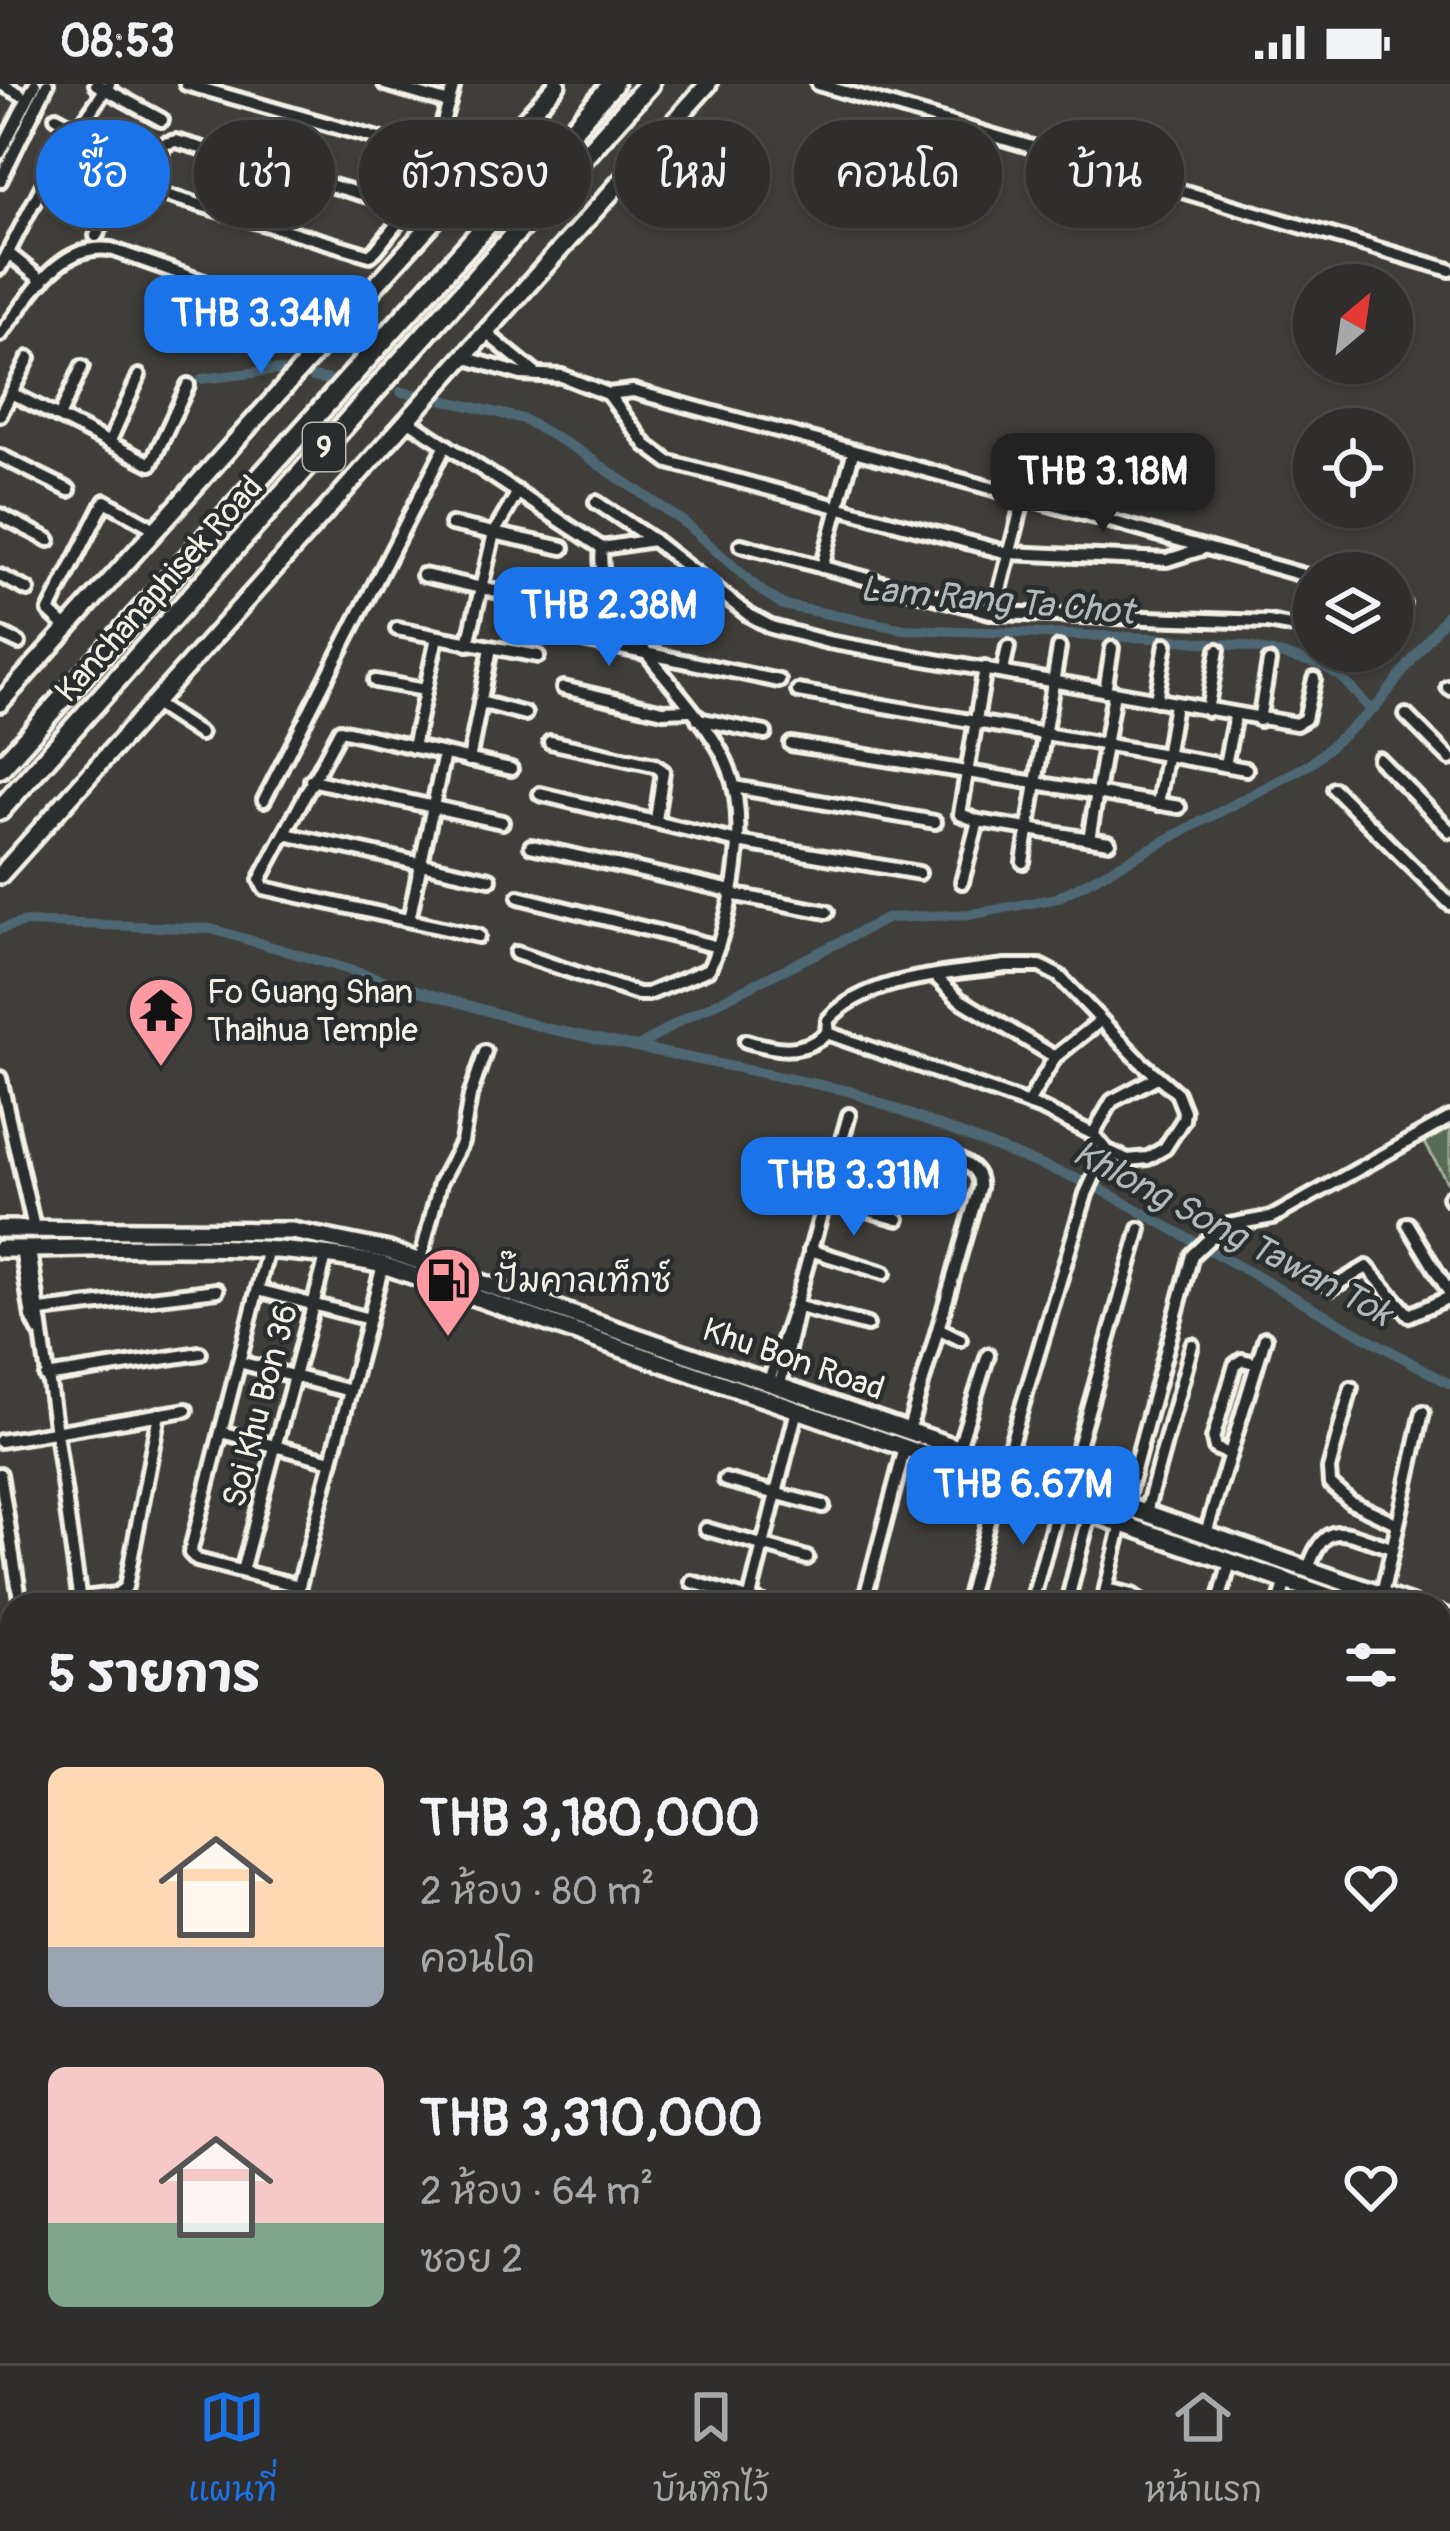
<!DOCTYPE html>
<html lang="th">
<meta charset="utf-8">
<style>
body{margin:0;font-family:Pangolin,"Playpen Sans Thai",sans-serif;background:#373634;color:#f1f3f6;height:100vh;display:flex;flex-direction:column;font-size:45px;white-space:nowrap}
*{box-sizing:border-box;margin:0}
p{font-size:39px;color:#a7a8a9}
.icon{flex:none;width:66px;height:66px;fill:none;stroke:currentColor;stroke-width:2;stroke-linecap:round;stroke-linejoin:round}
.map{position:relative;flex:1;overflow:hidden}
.drawer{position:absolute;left:0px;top:1509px;width:1452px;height:771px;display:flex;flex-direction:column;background:#2f2e2c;border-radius:36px 36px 0 0;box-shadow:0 3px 9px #0004,0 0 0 3px #4a4a48}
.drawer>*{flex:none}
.banner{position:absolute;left:36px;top:36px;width:1380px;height:108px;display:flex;gap:24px}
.needle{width:78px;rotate:29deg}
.buttons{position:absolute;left:1293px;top:180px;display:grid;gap:24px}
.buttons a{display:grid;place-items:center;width:120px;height:120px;border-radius:50%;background:#2f2e2c;box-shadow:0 3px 9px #0004,0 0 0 3px #4a4a48;font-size:60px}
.price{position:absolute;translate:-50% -102px;padding:0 27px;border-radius:24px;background:#1a73e8;color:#fff;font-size:39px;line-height:78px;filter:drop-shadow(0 3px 6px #0008)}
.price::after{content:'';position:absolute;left:50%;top:72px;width:36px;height:27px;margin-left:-18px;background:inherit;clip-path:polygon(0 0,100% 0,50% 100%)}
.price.current{background:#222;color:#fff}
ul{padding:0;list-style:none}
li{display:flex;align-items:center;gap:36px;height:300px;padding:0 48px}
li span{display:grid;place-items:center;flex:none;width:336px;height:240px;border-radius:18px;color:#555}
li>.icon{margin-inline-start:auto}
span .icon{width:144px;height:144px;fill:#fffc;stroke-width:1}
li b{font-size:51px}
h2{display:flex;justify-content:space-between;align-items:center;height:144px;padding:0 48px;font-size:51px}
.pill{padding:0 42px;border-radius:54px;background:#2f2e2c;box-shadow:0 3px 9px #0004,0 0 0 3px #4a4a48;font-size:42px;line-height:108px}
.pill.current{background:#1a73e8;color:#fff}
.status{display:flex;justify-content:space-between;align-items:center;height:84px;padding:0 60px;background:#2f2e2c;direction:ltr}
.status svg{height:33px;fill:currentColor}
.tabs{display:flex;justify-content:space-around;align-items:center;height:168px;border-top:3px solid #4a4a48;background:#2f2e2c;font-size:33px;color:#a7a8a9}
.tabs a{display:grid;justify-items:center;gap:6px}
.tabs .current{color:#1a73e8}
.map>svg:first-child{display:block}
</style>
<div class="status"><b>08:53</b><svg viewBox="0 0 49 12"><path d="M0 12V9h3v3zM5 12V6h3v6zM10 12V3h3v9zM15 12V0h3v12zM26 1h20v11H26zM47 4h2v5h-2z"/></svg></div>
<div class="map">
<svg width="1450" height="2279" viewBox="0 0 1450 2279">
<rect width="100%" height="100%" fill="#3f3e3a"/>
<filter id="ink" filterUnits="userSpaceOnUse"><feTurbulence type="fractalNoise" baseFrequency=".00833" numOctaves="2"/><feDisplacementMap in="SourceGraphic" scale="24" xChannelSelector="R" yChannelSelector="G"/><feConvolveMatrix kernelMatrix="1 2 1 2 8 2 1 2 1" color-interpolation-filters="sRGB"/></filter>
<g filter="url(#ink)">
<g fill="#566a55" stroke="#a5ae9e" stroke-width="3">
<path d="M1450 1036V1096L1447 1098 1421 1052Z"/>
<path d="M1440 2005 1450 2010V2252L1444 2263 1440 2259Z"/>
</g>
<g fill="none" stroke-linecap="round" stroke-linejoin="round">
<g stroke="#4e6773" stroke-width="10">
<path d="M313 293 336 297"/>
<path d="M202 295 276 286 289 289"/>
<path d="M401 308 422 312"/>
<path d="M444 316 523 335 576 365 685 439 759 505 783 521 904 545 1156 554 1244 562 1320 580 1340 592 1371 626"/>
<path d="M0 845 25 838 212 845 545 944 849 1007 1093 1101 1450 1300"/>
<path d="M638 963 682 936 888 834 974 830 1057 814 1310 680 1377 622 1450 527"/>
<path d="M1440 1682 1450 1643"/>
<path d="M1296 2268 1307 2279"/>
<path d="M1130 2279 1138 2268"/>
</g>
<g stroke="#4e6773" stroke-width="16">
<path d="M0 2118 12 2146"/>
<path d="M76 2268 84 2279"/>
</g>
<defs>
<g id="street">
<path d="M1 0 20 10"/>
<path d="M96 0 162 36"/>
<path d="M186 0 435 71"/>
<path d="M385 0 449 19"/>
<path d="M818 0 1450 186"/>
<path d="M56 33 147 81"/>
<path d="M439 56 477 87"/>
<path d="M0 69 35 0"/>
<path d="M51 85 132 128"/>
<path d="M0 97 47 0"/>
<path d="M410 124 176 57 164 60 153 101 159 109 370 171 376 166 423 107 454 0"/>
<path d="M96 152 114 119"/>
<path d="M8 169 43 197"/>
<path d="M0 184 51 85 109 0"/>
<path d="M486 249 535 289"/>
<path d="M0 251C30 215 57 158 111 165L336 245"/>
<path d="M463 273 521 290 562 292 608 310 646 361 669 378 1008 469 1167 476 1202 465"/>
<path d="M11 309 151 380 188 301"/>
<path d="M608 310 633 307 1024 413 994 529 741 461"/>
<path d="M0 331 29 274"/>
<path d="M59 333 82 283"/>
<path d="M406 335 602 464"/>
<path d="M109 359 139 292"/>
<path d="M0 372 69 406"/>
<path d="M1024 413 1314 494"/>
<path d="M596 418 653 456"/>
<path d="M0 431 49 456"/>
<path d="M451 440 563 464"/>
<path d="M822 483 853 369"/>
<path d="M423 491 554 520"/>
<path d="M0 492 28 506"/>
<path d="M607 509 713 531"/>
<path d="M1392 516 1403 519"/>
<path d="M994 529 1268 538 1306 545 1314 540"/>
<path d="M67 544 49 527 105 417 157 446"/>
<path d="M397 545 538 572"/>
<path d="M0 550 19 559"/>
<path d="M578 555 779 597"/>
<path d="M468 560 494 449 518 408"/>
<path d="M1059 564 1036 699 1179 723"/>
<path d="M985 584 960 730 978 737 1109 758"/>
<path d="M1003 587 1008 563"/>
<path d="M375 597 425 606"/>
<path d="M1448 603 1450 605"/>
<path d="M563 604 663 627 690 626"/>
<path d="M798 607 1246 685"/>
<path d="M1105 607 1112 564"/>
<path d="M1156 616 1166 560"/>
<path d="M480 618 525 630"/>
<path d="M153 619 200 650"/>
<path d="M1207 626 1218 566"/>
<path d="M1406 631 1450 675"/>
<path d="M698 635 765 649"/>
<path d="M1259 636 1269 578"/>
<path d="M550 658 654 681 663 687 656 736"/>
<path d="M791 660 1036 699 1023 778"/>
<path d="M413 663 437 553"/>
<path d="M1379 675 1450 747"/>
<path d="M469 676 491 564"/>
<path d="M1225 681 1235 631"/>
<path d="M311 696 502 738"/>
<path d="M734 703 935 738"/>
<path d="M1334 705 1450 820"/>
<path d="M540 710 738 758 919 789"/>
<path d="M264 716 446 361"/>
<path d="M1158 720 1175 620"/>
<path d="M285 750 490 795"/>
<path d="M1089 755 1114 609"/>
<path d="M531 762 731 807"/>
<path d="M962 798 978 737"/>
<path d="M730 810 827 828"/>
<path d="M519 813 718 863"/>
<path d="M409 836 444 670"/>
<path d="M478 852 264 804 260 796 340 646 511 685"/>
<path d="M516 869 638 910H648L709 885C732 832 750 740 729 685 704 617 591 536 602 464L653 456 749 531 771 543 828 558 1296 640 1305 635 1314 595"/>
<path d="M1005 882H1040L1059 892 1141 978 1177 1009 1184 1027 1183 1036 1165 1064 1148 1074 1128 1076 1106 1066 1093 1050 1042 1025 827 949 828 936C867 892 951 890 1005 882Z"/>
<path d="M935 892 959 915 1055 973"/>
<path d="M746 957C776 966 802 971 827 949"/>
<path d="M0 994 34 1144"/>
<path d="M1028 1019 1055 973 1100 937"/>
<path d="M1093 1050 1112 1017 1157 993"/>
<path d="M840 1060 913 1082"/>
<path d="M1449 1113 1450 1115"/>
<path d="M825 1114 898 1135"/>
<path d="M1408 1140 1450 1210"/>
<path d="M21 1165 32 1233 39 1247"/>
<path d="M30 1165 79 1511 83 1514 117 1510 126 1503 159 1330"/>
<path d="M268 1165 190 1469 197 1476 299 1502"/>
<path d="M810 1166 884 1189"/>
<path d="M420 1178 440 1099 462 1058 470 1012 485 968"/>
<path d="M1331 1204 1367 1183 1409 1231 1450 1213"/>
<path d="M258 1206 369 1235"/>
<path d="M795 1222 867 1241"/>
<path d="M41 1227 217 1206"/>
<path d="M940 1245 960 1255"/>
<path d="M239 1278 350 1307"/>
<path d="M46 1293 200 1269"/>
<path d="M769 1297 798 1212 849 1031"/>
<path d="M780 1301 798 1221"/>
<path d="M1351 1304 1329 1385 1330 1400 1351 1418 1396 1439"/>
<path d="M909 1345 979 1104C981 1087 969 1081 955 1074"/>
<path d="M221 1348 332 1377"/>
<path d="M0 1357 186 1326"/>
<path d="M959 1363 988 1271"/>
<path d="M1229 1370 1215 1364 1213 1355 1235 1281 1242 1276 1255 1279"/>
<path d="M1005 1379 1086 1110 1106 1066"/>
<path d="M0 1390 21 1521"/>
<path d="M725 1396 823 1422"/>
<path d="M1067 1401 1140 1145"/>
<path d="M1125 1420 1192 1171 1223 1142 1273 1133 1450 1034"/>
<path d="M1146 1428 1192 1261"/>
<path d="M706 1445 807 1474"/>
<path d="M1206 1449 1265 1254"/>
<path d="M1308 1485C1326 1430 1347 1451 1392 1464"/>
<path d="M242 1487 327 1169"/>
<path d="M692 1498 768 1521"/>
<path d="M1106 1505 1132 1511 1146 1521"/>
<path d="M1382 1511 1423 1328"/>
<path d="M1068 1515 1090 1428"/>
<path d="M294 1521 383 1181"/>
<path d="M748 1521 797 1326"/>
<path d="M863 1521 905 1364"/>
<path d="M966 1521 999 1396"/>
<path d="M1031 1521 1059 1418"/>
<path d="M1102 1521 1122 1439"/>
<path d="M1218 1521 1230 1478"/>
<path d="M1279 1521 1286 1497"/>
<path d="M0 1572 12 1570"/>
<path d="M1440 1573 1445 1554"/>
<path d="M1440 1630 1450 1593"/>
<path d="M0 1646 12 1644"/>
<path d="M0 1902 12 1899"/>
<path d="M0 1972 12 1969"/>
<path d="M1 2091 12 2087"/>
<path d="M0 2237 12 2255"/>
<path d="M22 2268 30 2279"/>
<path d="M323 2268 330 2279"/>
<path d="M383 2268 390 2279"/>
<path d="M440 2268 444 2275"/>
<path d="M604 2268 616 2279"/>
<path d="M756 2268 771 2279"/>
<path d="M857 2268 874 2279"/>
<path d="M959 2268 974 2279"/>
<path d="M1284 2268 1295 2279"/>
<path d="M662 2273 671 2279"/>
<path d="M260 2279 277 2268"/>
<path d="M481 2279 494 2268"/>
<path d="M531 2279 541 2268"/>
<path d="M733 2279 744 2268"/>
<path d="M1217 2279 1224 2268"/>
</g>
<g id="secondary">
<path d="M0 619 557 0"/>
<path d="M0 791 708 0"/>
<path d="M0 1145 292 1147 389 1167 1411 1521"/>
<path d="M0 1165C128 1165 258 1154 383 1181L1354 1521"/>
<path d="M1440 1531 1450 1535"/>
<path d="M1440 1552 1450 1555"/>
</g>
<g id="highway">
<path d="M0 684 613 0"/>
<path d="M0 726 649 0"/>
</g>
</defs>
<use href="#street" stroke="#f4f1e8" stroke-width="20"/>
<use href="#secondary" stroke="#f4f1e8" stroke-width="24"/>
<use href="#highway" stroke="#f4f1e8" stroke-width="27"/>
<use href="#street" stroke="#2a2d2e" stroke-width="10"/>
<use href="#secondary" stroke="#2a2d2e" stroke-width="15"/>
<use href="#highway" stroke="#2a2d2e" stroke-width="18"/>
</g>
</g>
<defs>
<symbol id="temple-pin" viewBox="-11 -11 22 30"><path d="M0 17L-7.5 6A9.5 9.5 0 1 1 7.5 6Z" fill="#ff9aa2" stroke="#2a2d2e"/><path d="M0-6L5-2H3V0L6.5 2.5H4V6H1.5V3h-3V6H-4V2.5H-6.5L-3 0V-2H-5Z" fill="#111"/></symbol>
<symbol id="fuel-pin" viewBox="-11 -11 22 30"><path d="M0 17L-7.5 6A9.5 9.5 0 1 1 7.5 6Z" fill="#ff9aa2" stroke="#2a2d2e"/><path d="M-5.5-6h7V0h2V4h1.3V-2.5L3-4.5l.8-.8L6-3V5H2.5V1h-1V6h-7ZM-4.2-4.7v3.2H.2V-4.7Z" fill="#111"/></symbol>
</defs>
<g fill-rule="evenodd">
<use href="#temple-pin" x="123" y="888" width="76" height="104"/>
<use href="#fuel-pin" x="410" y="1158" width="76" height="104"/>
</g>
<g text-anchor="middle" stroke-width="9" stroke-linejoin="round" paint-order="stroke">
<rect fill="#2a2d2e" stroke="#b7b6b0" stroke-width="3" x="303" y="339" width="42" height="48" rx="9"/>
<g font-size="30" font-weight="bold" fill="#f4f1e8">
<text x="324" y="373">9</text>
</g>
<g font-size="33" fill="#f4f1e8" stroke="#2a2d2e">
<text transform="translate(158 504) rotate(-48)" y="12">Kanchanaphisek Road</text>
<text transform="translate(794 1274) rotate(19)" y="12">Khu Bon Road</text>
<text transform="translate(259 1321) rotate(-75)" y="12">Soi Khu Bon 36</text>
</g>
<g font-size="33" fill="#f4f1e8" stroke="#2a2d2e" text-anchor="start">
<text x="207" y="919">Fo Guang Shan<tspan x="207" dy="38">Thaihua Temple</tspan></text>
<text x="494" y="1208">ปั๊มคาลเท็กซ์</text>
</g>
<g font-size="36" font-style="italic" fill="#b2bab9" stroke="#2a2d2e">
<text transform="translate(997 515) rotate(5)" y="13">Lam Rang Ta Chot</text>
<text transform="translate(1233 1148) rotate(28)" y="13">Khlong Song Tawan Tok</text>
</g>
</g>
</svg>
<div class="buttons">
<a><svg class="needle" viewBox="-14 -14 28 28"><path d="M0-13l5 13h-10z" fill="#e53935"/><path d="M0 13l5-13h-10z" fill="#a7a8a9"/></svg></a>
<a><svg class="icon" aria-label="locate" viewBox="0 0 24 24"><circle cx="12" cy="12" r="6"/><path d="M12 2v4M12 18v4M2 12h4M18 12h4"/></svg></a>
<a><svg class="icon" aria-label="layers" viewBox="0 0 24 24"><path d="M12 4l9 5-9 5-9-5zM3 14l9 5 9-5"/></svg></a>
</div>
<b class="price" style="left:261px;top:293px">THB 3.34M</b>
<b class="price current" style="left:1103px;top:451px">THB 3.18M</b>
<b class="price" style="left:609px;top:585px">THB 2.38M</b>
<b class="price" style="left:854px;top:1155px">THB 3.31M</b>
<b class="price" style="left:1023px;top:1464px">THB 6.67M</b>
<div class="banner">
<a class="pill current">ซื้อ</a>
<a class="pill">เช่า</a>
<a class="pill">ตัวกรอง</a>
<a class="pill">ใหม่</a>
<a class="pill">คอนโด</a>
<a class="pill">บ้าน</a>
</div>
<section class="drawer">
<h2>5 รายการ<svg class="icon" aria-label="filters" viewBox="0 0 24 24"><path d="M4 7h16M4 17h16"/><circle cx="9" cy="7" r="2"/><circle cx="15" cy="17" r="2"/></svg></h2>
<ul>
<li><span style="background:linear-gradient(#ffd9b3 75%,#9aa5b1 0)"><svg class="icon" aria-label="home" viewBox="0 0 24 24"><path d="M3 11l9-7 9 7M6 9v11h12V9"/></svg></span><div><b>THB 3,180,000</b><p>2 ห้อง · 80 m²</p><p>คอนโด</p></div><svg class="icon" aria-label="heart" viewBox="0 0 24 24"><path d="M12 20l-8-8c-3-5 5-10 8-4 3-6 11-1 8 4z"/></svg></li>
<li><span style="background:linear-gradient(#f6c9c9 65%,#7fa58c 0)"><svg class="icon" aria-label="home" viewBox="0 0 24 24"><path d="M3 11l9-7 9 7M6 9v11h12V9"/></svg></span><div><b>THB 3,310,000</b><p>2 ห้อง · 64 m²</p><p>ซอย 2</p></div><svg class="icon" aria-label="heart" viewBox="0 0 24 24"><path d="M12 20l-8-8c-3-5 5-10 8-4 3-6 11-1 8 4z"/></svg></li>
</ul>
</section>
</div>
<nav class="tabs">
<a class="current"><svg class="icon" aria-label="map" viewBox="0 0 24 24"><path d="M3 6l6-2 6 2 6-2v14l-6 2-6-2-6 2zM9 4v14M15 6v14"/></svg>แผนที่</a>
<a><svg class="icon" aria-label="saved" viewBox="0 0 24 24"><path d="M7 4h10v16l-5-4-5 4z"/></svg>บันทึกไว้</a>
<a><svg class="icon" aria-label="home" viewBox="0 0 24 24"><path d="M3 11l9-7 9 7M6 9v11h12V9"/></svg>หน้าแรก</a>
</nav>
